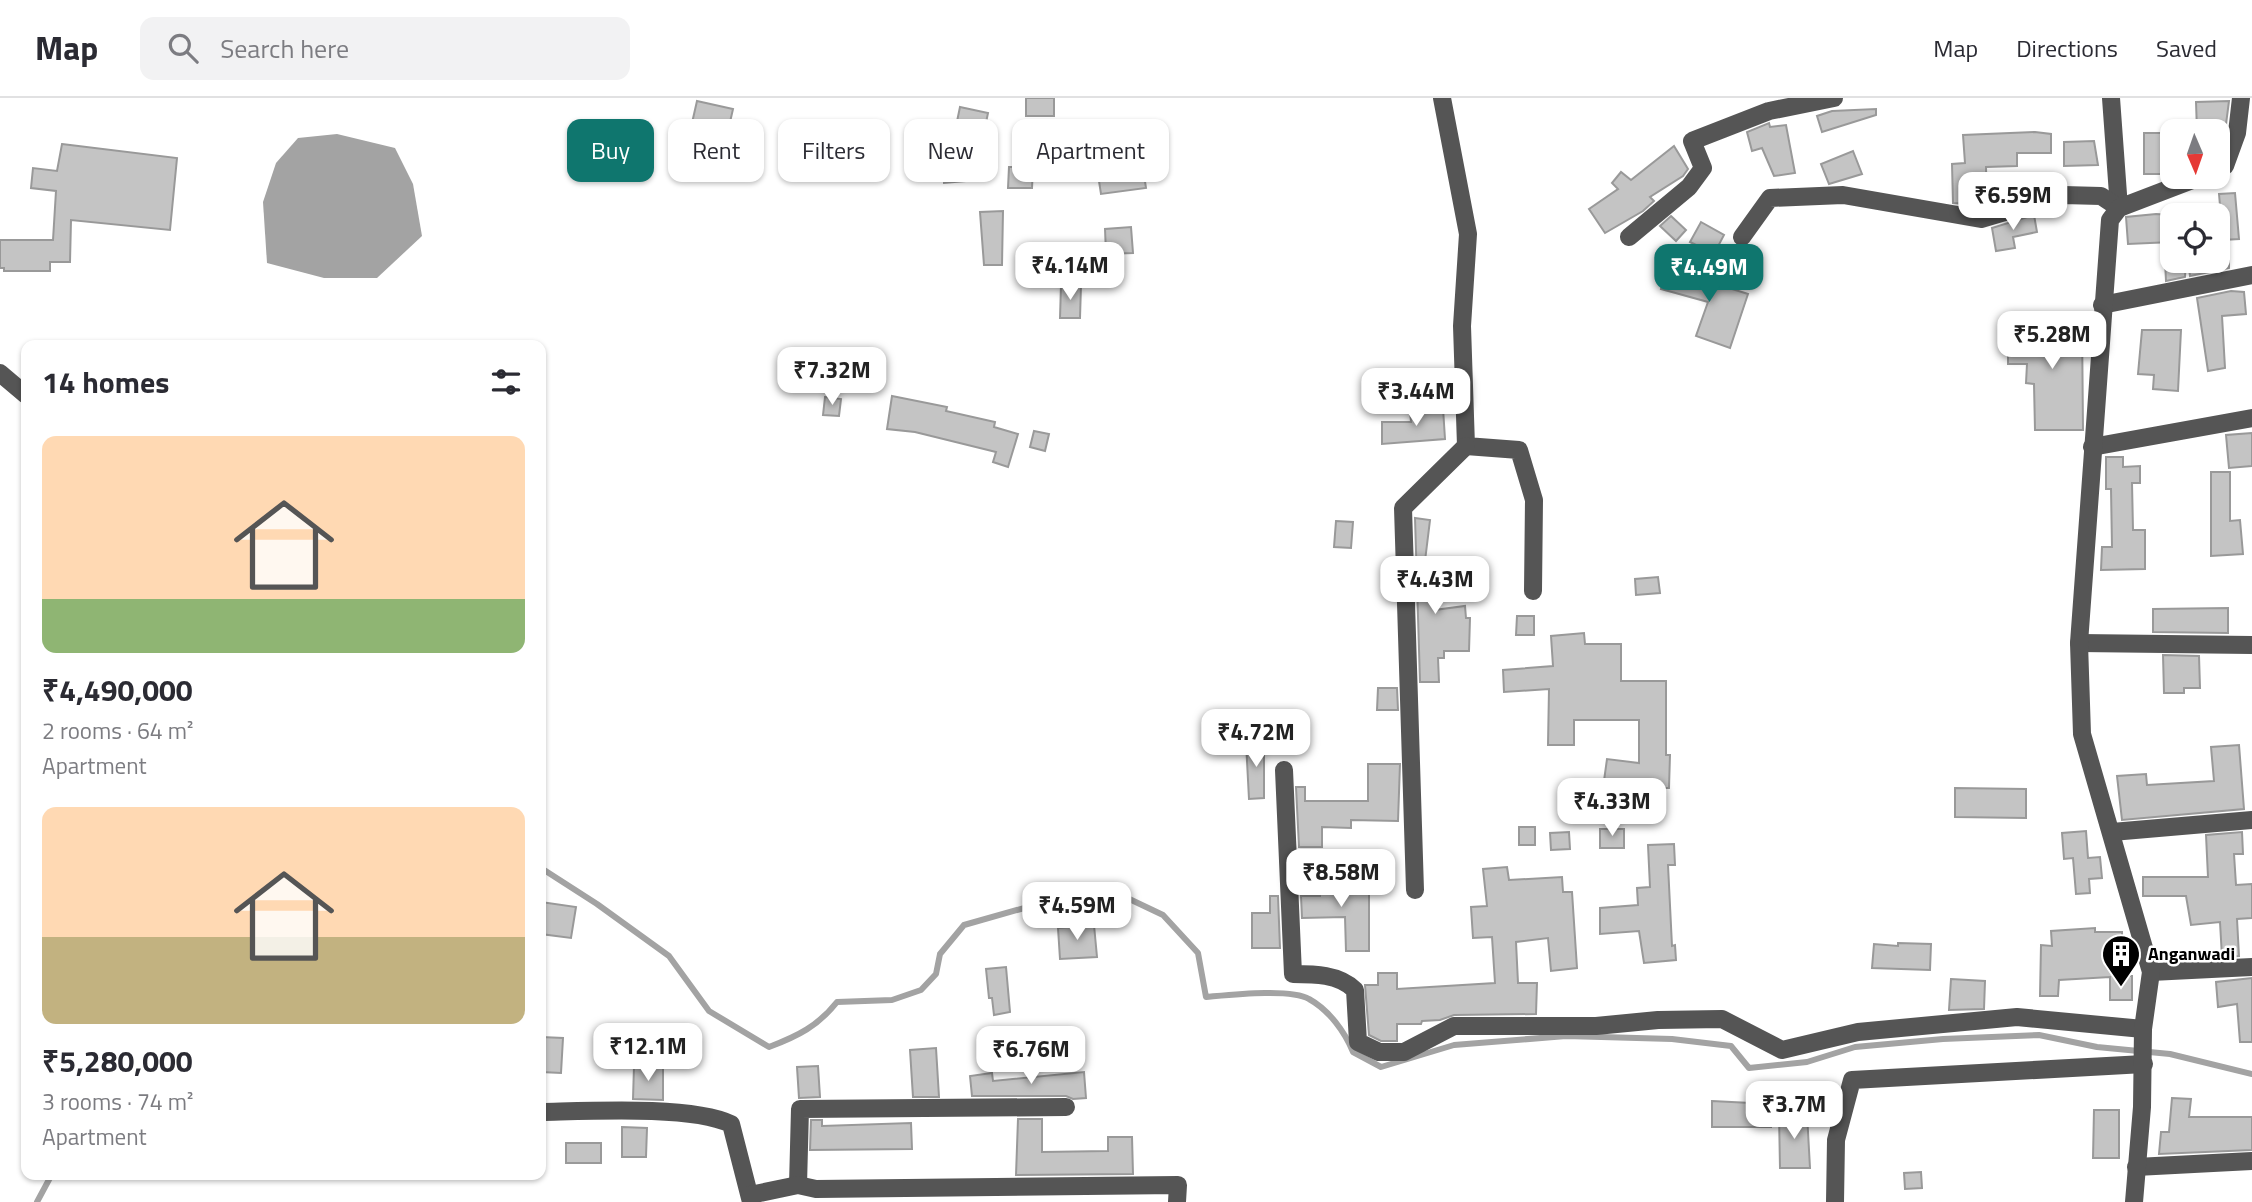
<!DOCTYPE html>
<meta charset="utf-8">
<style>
body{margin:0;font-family:"Titillium Web",sans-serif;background:#f2f2f3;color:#2b2b33;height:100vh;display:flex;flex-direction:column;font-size:26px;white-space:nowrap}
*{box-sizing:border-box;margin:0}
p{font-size:23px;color:#7c7c81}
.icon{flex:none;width:38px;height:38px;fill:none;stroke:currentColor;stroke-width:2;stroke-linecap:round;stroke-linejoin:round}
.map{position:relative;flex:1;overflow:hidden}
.panel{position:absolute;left:21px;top:242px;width:525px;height:840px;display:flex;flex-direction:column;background:#fff;border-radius:14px;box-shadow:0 2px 5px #0004}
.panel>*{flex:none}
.guide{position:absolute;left:567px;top:21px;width:665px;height:63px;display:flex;gap:14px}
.needle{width:46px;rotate:178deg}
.fabs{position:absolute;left:2160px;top:21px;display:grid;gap:14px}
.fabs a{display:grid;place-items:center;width:70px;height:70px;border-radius:14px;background:#fff;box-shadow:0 2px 5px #0004;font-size:35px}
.price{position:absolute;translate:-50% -60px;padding:0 16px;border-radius:14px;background:#fff;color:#222;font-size:23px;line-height:46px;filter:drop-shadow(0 2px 4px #0008)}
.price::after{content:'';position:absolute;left:50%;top:42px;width:21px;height:16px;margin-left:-10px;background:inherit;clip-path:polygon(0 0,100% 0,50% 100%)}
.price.active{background:#0f766e;color:#fff}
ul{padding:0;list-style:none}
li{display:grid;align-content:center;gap:14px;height:371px;padding:0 21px}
li span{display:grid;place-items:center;height:217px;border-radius:14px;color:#555}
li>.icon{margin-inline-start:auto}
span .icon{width:126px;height:126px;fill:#fffc;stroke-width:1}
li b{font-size:30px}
h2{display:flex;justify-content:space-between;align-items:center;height:84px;padding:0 21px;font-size:30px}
.tag{padding:0 24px;border-radius:14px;background:#fff;box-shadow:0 2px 5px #0004;font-size:24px;line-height:63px}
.tag.active{background:#0f766e;color:#fff}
header{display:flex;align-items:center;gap:42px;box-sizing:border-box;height:98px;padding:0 35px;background:#fff;border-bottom:2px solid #e1e1e2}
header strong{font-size:33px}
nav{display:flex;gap:38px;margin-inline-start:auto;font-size:24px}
.search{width:490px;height:63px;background:#f2f2f3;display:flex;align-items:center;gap:18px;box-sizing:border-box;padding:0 24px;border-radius:14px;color:#7c7c81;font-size:26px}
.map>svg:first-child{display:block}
</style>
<header>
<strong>Map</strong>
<div class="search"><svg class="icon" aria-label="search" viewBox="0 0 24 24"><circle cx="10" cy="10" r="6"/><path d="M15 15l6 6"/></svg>Search here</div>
<nav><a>Map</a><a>Directions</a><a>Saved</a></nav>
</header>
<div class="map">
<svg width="2252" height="1104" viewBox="0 0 2252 1104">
<rect width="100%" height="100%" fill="#fff"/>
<path fill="#a3a3a3" d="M337 36 395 50 413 86 422 138 377 180H324L267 165 263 104 276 65 298 40Z"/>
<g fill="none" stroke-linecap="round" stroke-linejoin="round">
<g stroke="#a3a3a3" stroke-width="6">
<path d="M541 770 597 806 669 858 709 913 769 949C798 938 818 928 837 904L892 902 921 892 936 876 940 856 964 827 1102 788 1163 817 1198 855 1206 899C1229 897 1291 890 1309 901 1329 912 1345 934 1353 954L1381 969 1454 947 1566 938 1672 941 1731 948 1749 970 1807 964 1855 949 1943 941 2039 937 2097 949 2170 956 2252 976"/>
<path d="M37 1104 52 1076"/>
</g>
</g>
<g fill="#c4c4c4" stroke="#999" stroke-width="2">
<rect x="1026" y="0" width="28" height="18"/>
<path d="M697 3 733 11 728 33 692 25Z"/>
<path d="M2229 3 2225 34 2197 33 2196 4Z"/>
<path d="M960 9 988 15 983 39 955 33Z"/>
<path d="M1876 11V17L1822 34 1817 18 1832 13Z"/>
<path d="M1769 25 1770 29 1786 27 1795 75 1774 78 1762 50 1752 53 1747 34Z"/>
<path d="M2035 34 2051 36V55H2017V68L1986 69 1987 107 1953 105 1952 66 1965 65 1963 37Z"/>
<rect x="2144" y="35" width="25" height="41"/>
<path d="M2094 43 2098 67 2064 68V44Z"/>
<path d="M62 46 177 60 170 132 71 122 70 164H50V173H4V170H0V142H53L56 93 31 90 33 70 57 73Z"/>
<path d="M1674 48 1688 71 1683 78 1650 99 1654 103 1643 113 1605 135 1589 111 1618 91 1612 85 1621 74 1631 82Z"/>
<path d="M1853 53 1862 76 1829 86 1821 66Z"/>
<path d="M1141 57 1146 90 1101 96 1096 64Z"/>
<path d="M964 67 965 83 944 85 943 69Z"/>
<path d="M1009 69H1033L1032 90H1008Z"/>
<path d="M2235 95 2239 141 2223 142 2219 96Z"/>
<path d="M1003 113 1002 167H984L980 114Z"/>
<path d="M2156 116 2172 117V144L2128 146 2126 119Z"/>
<path d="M2034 117 2037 134 2013 139 2015 150 1996 153 1992 130Z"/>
<path d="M1671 118 1686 132 1676 143 1660 128Z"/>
<path d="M1701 124 1724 137 1714 156 1690 144Z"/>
<path d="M1131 129 1133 155 1106 156 1105 131Z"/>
<path d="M2165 163H2186L2185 179 2166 183Z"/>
<path d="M2188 163H2229V170L2190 178Z"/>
<path d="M1667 168 1702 177 1700 181 1748 196 1730 250 1696 238 1708 204 1661 191Z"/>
<path d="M1061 187H1081L1080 220H1060Z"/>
<path d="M2231 193 2244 194 2246 216 2222 218 2225 270 2208 273 2197 200Z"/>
<path d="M2082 224 2083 332H2035L2034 286 2026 285 2027 266H2008V225Z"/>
<path d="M2142 232H2181L2178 293 2153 291 2154 277 2138 276Z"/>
<path d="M892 298 947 309 946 313 995 324 994 329 1018 336 1008 369 993 364 996 354 915 334 887 331Z"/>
<path d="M825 299 841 301 839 318 823 317Z"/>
<path d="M1443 310 1445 341 1382 346V324H1411L1410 313Z"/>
<path d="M1034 333 1049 336 1045 353 1030 349Z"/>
<path d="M2252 335V368L2229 370 2226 337Z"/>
<path d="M2106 359H2123V369L2140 368V385H2132L2133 432H2145V471L2101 472 2102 449H2112L2111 391H2106Z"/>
<path d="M2211 374H2230V423L2240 422 2243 456 2211 458Z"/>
<path d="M1415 420 1430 422 1425 463H1431L1434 512 1465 508 1466 520H1470L1469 553H1444V560H1438L1439 584H1420Z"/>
<path d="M1336 423 1353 424 1351 450 1334 449Z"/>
<path d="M1658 479 1660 495 1636 497 1635 481Z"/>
<path d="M2228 510V535L2153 534V511Z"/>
<path d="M1517 518H1534V537H1516Z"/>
<path d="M1584 535 1585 546H1621V583H1666V657H1670L1669 690H1603L1607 661 1639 665V622H1574V647H1548L1549 591 1504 594 1503 572 1553 568 1551 538Z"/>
<path d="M2163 557 2199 558 2200 590H2184V595H2164Z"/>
<path d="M1378 590H1397L1398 612H1377Z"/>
<path d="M1246 644H1264V700L1249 701Z"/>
<path d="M2239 647 2244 711 2122 722 2117 678 2146 676 2147 687 2214 683 2211 649Z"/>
<path d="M1368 666H1400L1398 723 1351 722V730L1322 729V749H1299L1296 689H1305V703H1368Z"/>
<path d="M1955 690 2026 691V720L1955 719Z"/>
<rect x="1519" y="729" width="16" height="18"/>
<rect x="1600" y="731" width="24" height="19"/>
<path d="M2086 733 2088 760 2100 759 2102 780 2089 781 2090 795 2076 796 2073 760 2064 761 2062 735Z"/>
<path d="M1569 734 1570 751 1551 752 1550 735Z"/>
<path d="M2242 734 2243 756H2234L2236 787 2252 786V820L2237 821 2239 858 2222 859 2220 824 2191 827 2186 798H2143V779H2208L2206 737Z"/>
<path d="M1674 746 1675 767H1668L1672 848 1675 847 1676 862 1644 865 1639 833 1600 836V810L1638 807 1637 790 1650 789 1648 747Z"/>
<path d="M1338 769 1340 796 1369 795V853H1346L1345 819 1302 820 1301 798H1320L1319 770Z"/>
<path d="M1507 769 1509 782 1562 779 1563 794H1572L1577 870 1551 873 1548 840 1516 844 1518 885H1537L1536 916 1454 917 1440 922 1422 923 1421 926H1397V943H1381L1369 937 1365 887H1378V875H1397V891L1495 885 1492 839 1473 840 1471 809 1487 808 1483 771Z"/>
<path d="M1270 798H1278L1280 850H1252V815H1270Z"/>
<path d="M541 804 576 809 571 840 541 836Z"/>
<path d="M1094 827 1097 859 1060 861 1058 830Z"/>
<path d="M2095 830V834H2122L2123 878H2113H2132V902H2110V879L2059 882 2058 898H2040L2041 847 2052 848 2051 833Z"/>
<path d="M1898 845 1931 846 1930 872 1872 870 1874 846 1898 848Z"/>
<path d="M1006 869 1010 914 994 917 992 900H989L986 871Z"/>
<path d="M2252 880V944H2240L2237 906 2218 909 2216 884Z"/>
<path d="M1951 881 1985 883 1984 911 1949 912Z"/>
<path d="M541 939 563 940 561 975 541 974Z"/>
<path d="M936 950 939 999H913L910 952Z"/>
<path d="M634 968H663V1002L633 1001Z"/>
<path d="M818 968 820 999 799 1000 797 969Z"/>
<path d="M1084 974 1086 1000 1073 1001 1066 998H972L970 978 992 975 993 983Z"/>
<path d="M2172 1000 2191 1001 2189 1019H2252V1052L2159 1056 2161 1034H2169Z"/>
<path d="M1712 1003 1770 1006 1771 1029H1712Z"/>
<path d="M2094 1012H2119V1060H2093Z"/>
<path d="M1779 1016H1807L1810 1070H1780Z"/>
<path d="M1018 1021H1042V1054L1108 1053V1039H1132L1133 1076 1016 1077Z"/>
<path d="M811 1022H822V1028L911 1025 912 1051 810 1052Z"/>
<path d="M622 1029 647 1030 646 1059H622Z"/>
<rect x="566" y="1045" width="35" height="20"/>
<path d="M1921 1074 1922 1090 1905 1091 1904 1075Z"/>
</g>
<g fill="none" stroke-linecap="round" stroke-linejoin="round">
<g stroke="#555" stroke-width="18">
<path d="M1442 0 1468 136 1462 228 1466 348 1519 352 1534 402 1533 493"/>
<path d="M2111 0 2119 110"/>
<path d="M2217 71 2225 68 2237 35 2241 0"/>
<path d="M1629 139 1689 89 1703 70 1692 43 1769 13 1834 0"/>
<path d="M1742 139 1770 100 1843 97 1981 121 2063 97 2101 98 2119 110"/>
<path d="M2102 207 2252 177"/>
<path d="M0 275 26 297"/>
<path d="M2092 349 2252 320"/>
<path d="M2079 545 2252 547"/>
<path d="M1284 672 1293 876C1314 876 1339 876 1355 892L1358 944 1379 954H1404L1454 928H1596L1658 922 1722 921 1782 952 1858 934 2017 919 2143 931"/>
<path d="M2112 734 2252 722"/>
<path d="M1415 792 1403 410 1466 348"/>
<path d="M2151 874 2252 869"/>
<path d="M541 1014C587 1013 692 1007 731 1026L751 1104"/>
<path d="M2136 1069 2252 1063"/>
<path d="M798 1087 800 1011 1066 1009"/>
<path d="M750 1097 798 1087 816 1091 1178 1087 1177 1104"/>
<path d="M1835 1104 1836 1042 1852 982 2144 966"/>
<path d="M2134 1104 2142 1009 2143 931 2151 874 2082 636 2079 545 2110 122 2119 110 2200 79"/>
</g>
</g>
<defs>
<symbol id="building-pin" viewBox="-11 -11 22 30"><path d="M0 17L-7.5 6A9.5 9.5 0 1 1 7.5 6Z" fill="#000" stroke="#fff"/><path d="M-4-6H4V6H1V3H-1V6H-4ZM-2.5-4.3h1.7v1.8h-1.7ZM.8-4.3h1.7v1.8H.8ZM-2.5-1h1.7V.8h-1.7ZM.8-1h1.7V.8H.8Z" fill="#fff"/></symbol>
</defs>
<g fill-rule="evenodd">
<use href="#building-pin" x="2099" y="834" width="44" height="60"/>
</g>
<g text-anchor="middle" stroke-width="5" stroke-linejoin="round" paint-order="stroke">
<g font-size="18" font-weight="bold" fill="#000" stroke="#fff" text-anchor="start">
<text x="2148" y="862">Anganwadi</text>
</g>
</g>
</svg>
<div class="fabs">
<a><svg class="needle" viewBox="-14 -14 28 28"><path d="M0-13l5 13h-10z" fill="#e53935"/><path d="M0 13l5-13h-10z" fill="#7c7c81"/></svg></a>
<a><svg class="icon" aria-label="locate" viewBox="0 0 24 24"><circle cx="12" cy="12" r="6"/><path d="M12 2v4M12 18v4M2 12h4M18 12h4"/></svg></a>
</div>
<b class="price" style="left:2013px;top:134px">₹6.59M</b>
<b class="price" style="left:1070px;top:204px">₹4.14M</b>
<b class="price active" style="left:1709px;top:206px">₹4.49M</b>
<b class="price" style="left:2052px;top:273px">₹5.28M</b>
<b class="price" style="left:832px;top:309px">₹7.32M</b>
<b class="price" style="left:1416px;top:330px">₹3.44M</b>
<b class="price" style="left:1435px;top:518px">₹4.43M</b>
<b class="price" style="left:1256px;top:671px">₹4.72M</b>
<b class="price" style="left:1612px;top:740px">₹4.33M</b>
<b class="price" style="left:1341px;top:811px">₹8.58M</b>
<b class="price" style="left:1077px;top:844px">₹4.59M</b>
<b class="price" style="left:648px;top:985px">₹12.1M</b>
<b class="price" style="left:1031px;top:988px">₹6.76M</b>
<b class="price" style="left:1794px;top:1043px">₹3.7M</b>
<div class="guide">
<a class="tag active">Buy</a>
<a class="tag">Rent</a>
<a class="tag">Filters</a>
<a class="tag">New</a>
<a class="tag">Apartment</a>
</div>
<section class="panel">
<h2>14 homes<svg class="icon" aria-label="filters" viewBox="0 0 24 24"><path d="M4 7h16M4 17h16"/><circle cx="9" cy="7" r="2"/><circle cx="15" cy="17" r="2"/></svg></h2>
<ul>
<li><span style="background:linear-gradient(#ffd9b3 75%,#8fb573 0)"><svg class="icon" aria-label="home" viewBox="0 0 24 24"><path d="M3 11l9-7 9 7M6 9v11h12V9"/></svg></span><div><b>₹4,490,000</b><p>2 rooms · 64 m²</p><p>Apartment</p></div></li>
<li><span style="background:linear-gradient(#ffd9b3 60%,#c2b280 0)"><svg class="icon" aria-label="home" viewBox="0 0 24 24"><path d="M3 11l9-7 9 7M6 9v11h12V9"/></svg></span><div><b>₹5,280,000</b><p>3 rooms · 74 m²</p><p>Apartment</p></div></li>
</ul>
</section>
</div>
